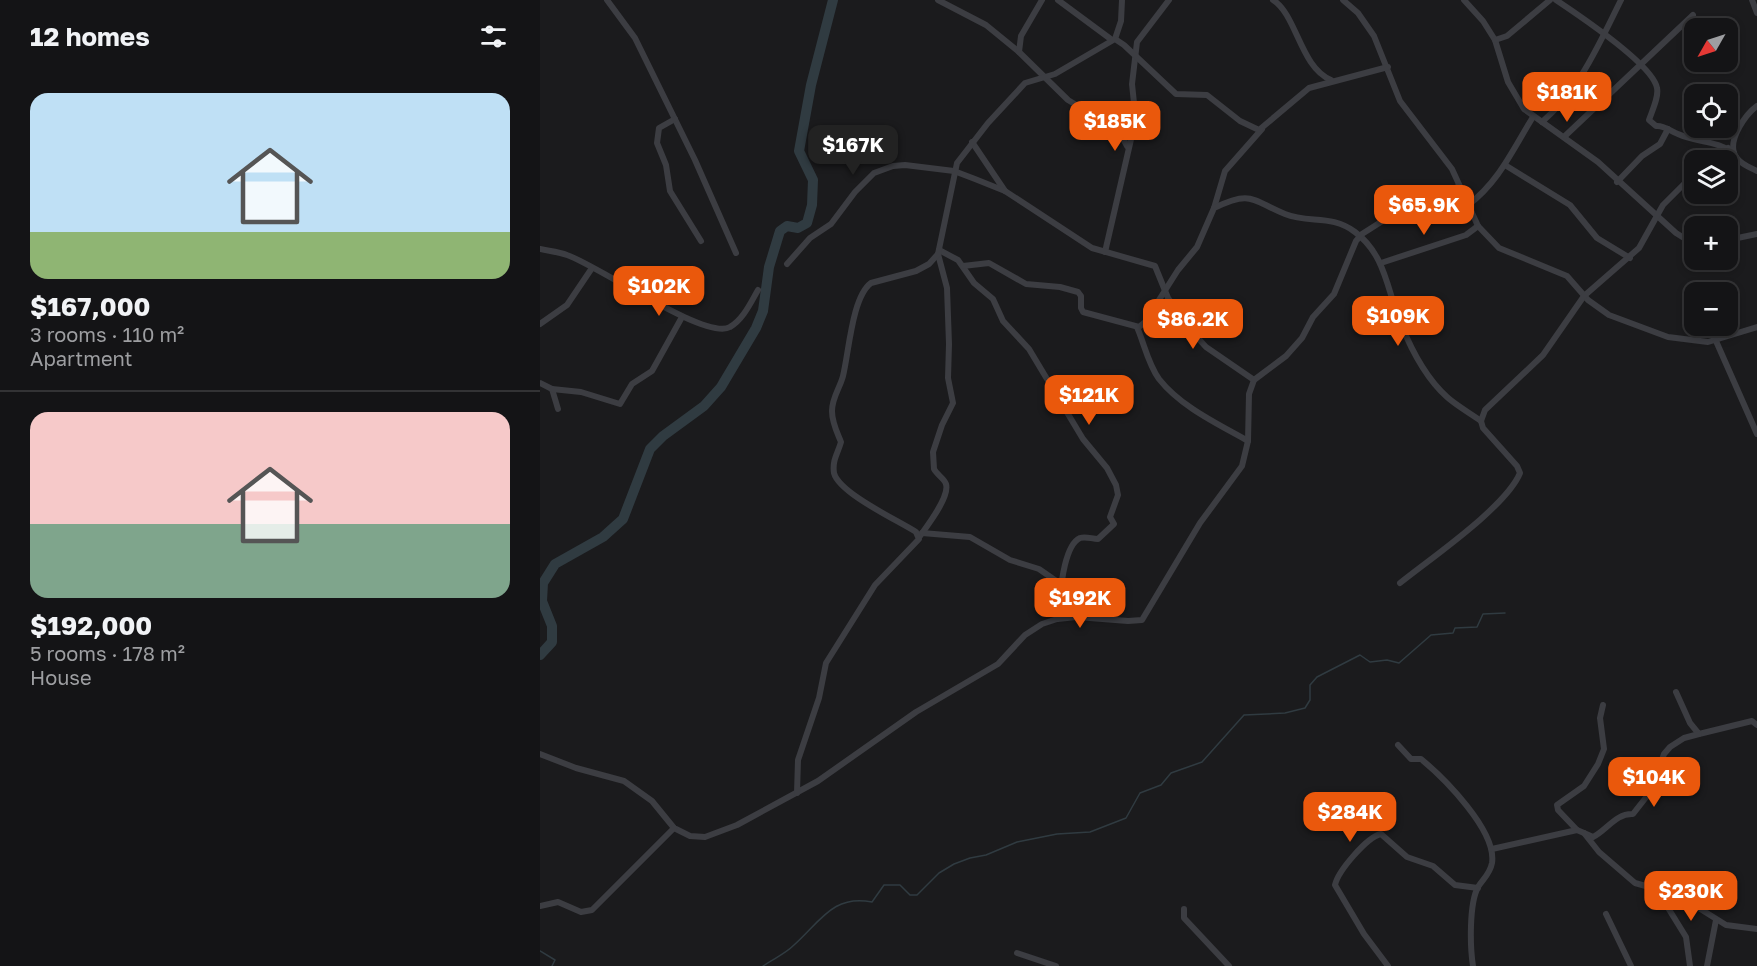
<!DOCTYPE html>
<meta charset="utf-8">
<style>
body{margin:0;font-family:"Golos Text",sans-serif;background:#212123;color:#f1f3f6;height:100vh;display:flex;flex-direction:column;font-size:22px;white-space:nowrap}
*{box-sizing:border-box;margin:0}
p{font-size:20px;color:#9d9ea1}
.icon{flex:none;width:33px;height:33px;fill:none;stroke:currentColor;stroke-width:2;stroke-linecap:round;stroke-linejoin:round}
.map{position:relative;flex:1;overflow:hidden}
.details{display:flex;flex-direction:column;background:#141416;width:540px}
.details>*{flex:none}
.needle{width:39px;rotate:231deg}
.buttons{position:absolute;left:1144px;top:18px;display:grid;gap:12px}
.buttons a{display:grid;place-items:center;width:54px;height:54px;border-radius:12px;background:#141416;box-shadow:0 3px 9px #0003,0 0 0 2px #333335;font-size:30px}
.price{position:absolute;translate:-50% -51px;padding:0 14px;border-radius:12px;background:#ea580c;color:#fff;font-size:20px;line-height:39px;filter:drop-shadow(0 2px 3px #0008)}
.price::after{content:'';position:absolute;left:50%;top:36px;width:18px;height:14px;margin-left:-9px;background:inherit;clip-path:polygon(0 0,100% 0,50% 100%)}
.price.active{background:#222;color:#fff}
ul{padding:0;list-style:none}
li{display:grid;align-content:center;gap:12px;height:318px;padding:0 30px}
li+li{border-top:2px solid #333335}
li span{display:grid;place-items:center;height:186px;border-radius:18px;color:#555}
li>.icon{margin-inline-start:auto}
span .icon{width:108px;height:108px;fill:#fffc;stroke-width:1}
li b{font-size:26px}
h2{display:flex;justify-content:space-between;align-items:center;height:72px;padding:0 30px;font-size:26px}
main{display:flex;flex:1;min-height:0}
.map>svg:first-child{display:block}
</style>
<main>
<section class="details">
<h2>12 homes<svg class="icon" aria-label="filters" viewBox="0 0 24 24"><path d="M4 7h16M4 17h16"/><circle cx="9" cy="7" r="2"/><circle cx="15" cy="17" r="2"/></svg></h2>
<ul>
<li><span style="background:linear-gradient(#bfe0f5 75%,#8fb573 0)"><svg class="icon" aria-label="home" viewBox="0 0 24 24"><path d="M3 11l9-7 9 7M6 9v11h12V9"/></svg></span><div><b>$167,000</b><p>3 rooms · 110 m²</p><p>Apartment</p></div></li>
<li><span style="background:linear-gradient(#f6c9c9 60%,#7fa58c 0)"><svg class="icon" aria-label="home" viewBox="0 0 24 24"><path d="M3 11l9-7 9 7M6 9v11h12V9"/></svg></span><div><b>$192,000</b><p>5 rooms · 178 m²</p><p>House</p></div></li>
</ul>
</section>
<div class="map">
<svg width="1217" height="966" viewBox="0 0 1217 966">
<rect width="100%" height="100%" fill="#1b1b1d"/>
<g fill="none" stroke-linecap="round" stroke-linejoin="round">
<g stroke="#303b41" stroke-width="1.5">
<path d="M0 951 15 960 12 966"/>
<path d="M223 966C233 959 245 954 254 945 280 922 293 894 332 902L344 885H360L370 895H377L399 873 414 864 430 858 446 855 477 842 517 834 550 832 586 818 600 793 621 785 631 773 662 762 704 715 745 713 765 708 770 700V685L777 677 820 655 830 662 847 660 859 663 891 635 913 633 915 628 937 627 943 614 965 613"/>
</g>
<path stroke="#303b41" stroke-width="10" d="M0 655 12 642V626L2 601 3 583 15 564 63 537 83 519 110 449 123 436 164 406 181 387 216 328 223 311 229 267 240 231 247 226 258 228 267 223 272 205 273 180 259 151 271 85 293 0"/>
<g stroke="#3c3d42" stroke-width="6">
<path d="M67 0 95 38 155 160 196 253"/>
<path d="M398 0 446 25 479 52 528 100 579 131 587 146"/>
<path d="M518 0 572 40"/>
<path d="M733 0C757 15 760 67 791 80"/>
<path d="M803 0 818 13 834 36 860 101 912 169 938 226 959 248 1027 276 1048 300 1069 315 1128 337 1168 342 1217 327"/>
<path d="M924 0 943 21 955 40 968 82 984 109 1058 162 1136 233 1144 238 1155 241"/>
<path d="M1016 0C1037 14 1113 65 1117 88 1119 97 1112 111 1109 120L1116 126C1124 125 1130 131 1138 134 1158 143 1176 140 1194 153"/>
<path d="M1212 0 1217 13"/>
<path d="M575 39 581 21 582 0"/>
<path d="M955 40 967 36 1010 0"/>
<path d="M479 52 481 36 502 0"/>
<path d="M1217 106C1206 114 1189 138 1194 153 1198 163 1209 167 1217 171"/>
<path d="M135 119 119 128 117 143 126 165 130 191 161 241"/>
<path d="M1002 122C1040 89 1059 44 1081 0"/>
<path d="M1025 136 1153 15"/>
<path d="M432 142 465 191"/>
<path d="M1171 160 1188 148"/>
<path d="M965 165 1030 205 1057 238 1090 258"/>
<path d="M1077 182 1102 156 1120 144 1128 129"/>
<path d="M928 205C959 182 973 149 993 117"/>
<path d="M674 208 685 171 722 129"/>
<path d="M1188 240 1217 234"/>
<path d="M0 249C9 251 19 252 27 255 59 266 166 341 190 327 203 320 211 302 218 290"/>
<path d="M399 250 418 260 434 283 453 299 463 321 489 349 543 439 567 468 576 485 578 495 570 517 574 524 558 539C552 539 546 536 540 538 522 546 520 601 517 619"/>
<path d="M565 252 592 135 594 103 592 84 597 42 629 0"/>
<path d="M841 263 926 235 938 226"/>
<path d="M247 264 270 238 291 224 315 192 334 173 353 166 365 165 414 171 435 179 465 191 552 248 615 266 628 298 656 336 666 347 714 380"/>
<path d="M423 266 449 263 486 284 520 287 538 292 541 296V308L543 312 599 327 605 322 638 270 657 247 674 208C712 190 711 200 745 214 769 224 791 214 815 232 846 255 847 291 861 324 871 349 887 379 907 397 917 406 930 413 941 421"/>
<path d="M0 324 27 305 52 268"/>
<path d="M597 327C604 343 608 364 619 379 641 407 678 424 708 441"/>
<path d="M1176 341 1217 434"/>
<path d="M0 383 12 389 18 409"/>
<path d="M12 389 41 392 80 404 92 384 112 371 142 317"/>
<path d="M382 533 430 537 470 560 499 569 522 585"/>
<path d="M380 536C387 526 410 497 406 484 404 478 397 475 394 469L393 452 402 425 413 403 408 378 409 344 407 288 398 254"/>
<path d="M860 583C891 558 966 507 980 473L977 466 943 428 941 421 945 410 1003 355 1044 296 1099 248 1123 205 1155 173"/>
<path d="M1136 692 1150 723 1159 734 1212 721 1217 725"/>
<path d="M858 745 871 759H881C904 778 957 831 952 863 950 874 943 879 938 887 929 904 930 947 933 966"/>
<path d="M0 754 36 768 84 781 112 801 134 828 150 836 165 837 197 825 278 781 376 712 458 664 485 635 502 624 517 619 537 617 588 621 602 620 660 523 702 466 708 441 709 394 714 380 746 356 762 338 773 317 794 294 816 241 822 234 844 220 896 199 919 186"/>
<path d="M257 793 258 760 279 698 286 663 335 585 379 539 376 532C357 520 299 493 294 473 292 460 298 453 301 442 297 432 292 423 292 411 292 397 300 388 303 376 309 352 312 297 331 283L376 271 389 264 398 254 417 163 448 123 485 83 515 74 575 39 584 45 636 94 667 95 700 121 719 130 769 88 848 67"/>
<path d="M1037 830 1018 810 1017 805 1044 786 1058 764 1064 749 1060 718 1063 705"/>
<path d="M1044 833 1053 837C1066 831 1076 813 1093 814L1111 791 1124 754 1130 747 1144 738 1159 734"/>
<path d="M952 849 1037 830 1044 833 1059 852 1095 883 1138 895 1186 925 1217 929"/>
<path d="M1117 890 1146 937 1150 966"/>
<path d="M0 906 18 902 41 912 52 910 134 828"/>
<path d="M644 909V918L689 966"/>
<path d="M1066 914 1091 966"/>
<path d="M477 953 516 966"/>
<path d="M848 966 824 934 795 885C798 871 827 837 841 834L867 857 893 866 915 885 938 888"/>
<path d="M1167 966 1176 920"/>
</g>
</g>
</svg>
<div class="buttons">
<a><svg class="needle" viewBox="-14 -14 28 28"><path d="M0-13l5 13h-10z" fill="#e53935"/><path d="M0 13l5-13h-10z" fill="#9d9ea1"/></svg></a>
<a><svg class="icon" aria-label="locate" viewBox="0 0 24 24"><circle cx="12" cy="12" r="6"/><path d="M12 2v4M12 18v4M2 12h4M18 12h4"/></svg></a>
<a><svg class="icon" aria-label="layers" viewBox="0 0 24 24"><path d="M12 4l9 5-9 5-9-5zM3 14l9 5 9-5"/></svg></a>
<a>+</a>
<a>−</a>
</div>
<b class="price" style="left:1027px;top:123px">$181K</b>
<b class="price" style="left:575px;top:152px">$185K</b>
<b class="price active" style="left:313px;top:176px">$167K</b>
<b class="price" style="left:884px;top:236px">$65.9K</b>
<b class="price" style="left:119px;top:317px">$102K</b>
<b class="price" style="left:858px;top:347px">$109K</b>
<b class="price" style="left:653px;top:350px">$86.2K</b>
<b class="price" style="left:549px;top:426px">$121K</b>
<b class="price" style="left:540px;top:629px">$192K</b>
<b class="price" style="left:1114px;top:808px">$104K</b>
<b class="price" style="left:810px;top:843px">$284K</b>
<b class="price" style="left:1151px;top:922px">$230K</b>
</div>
</main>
